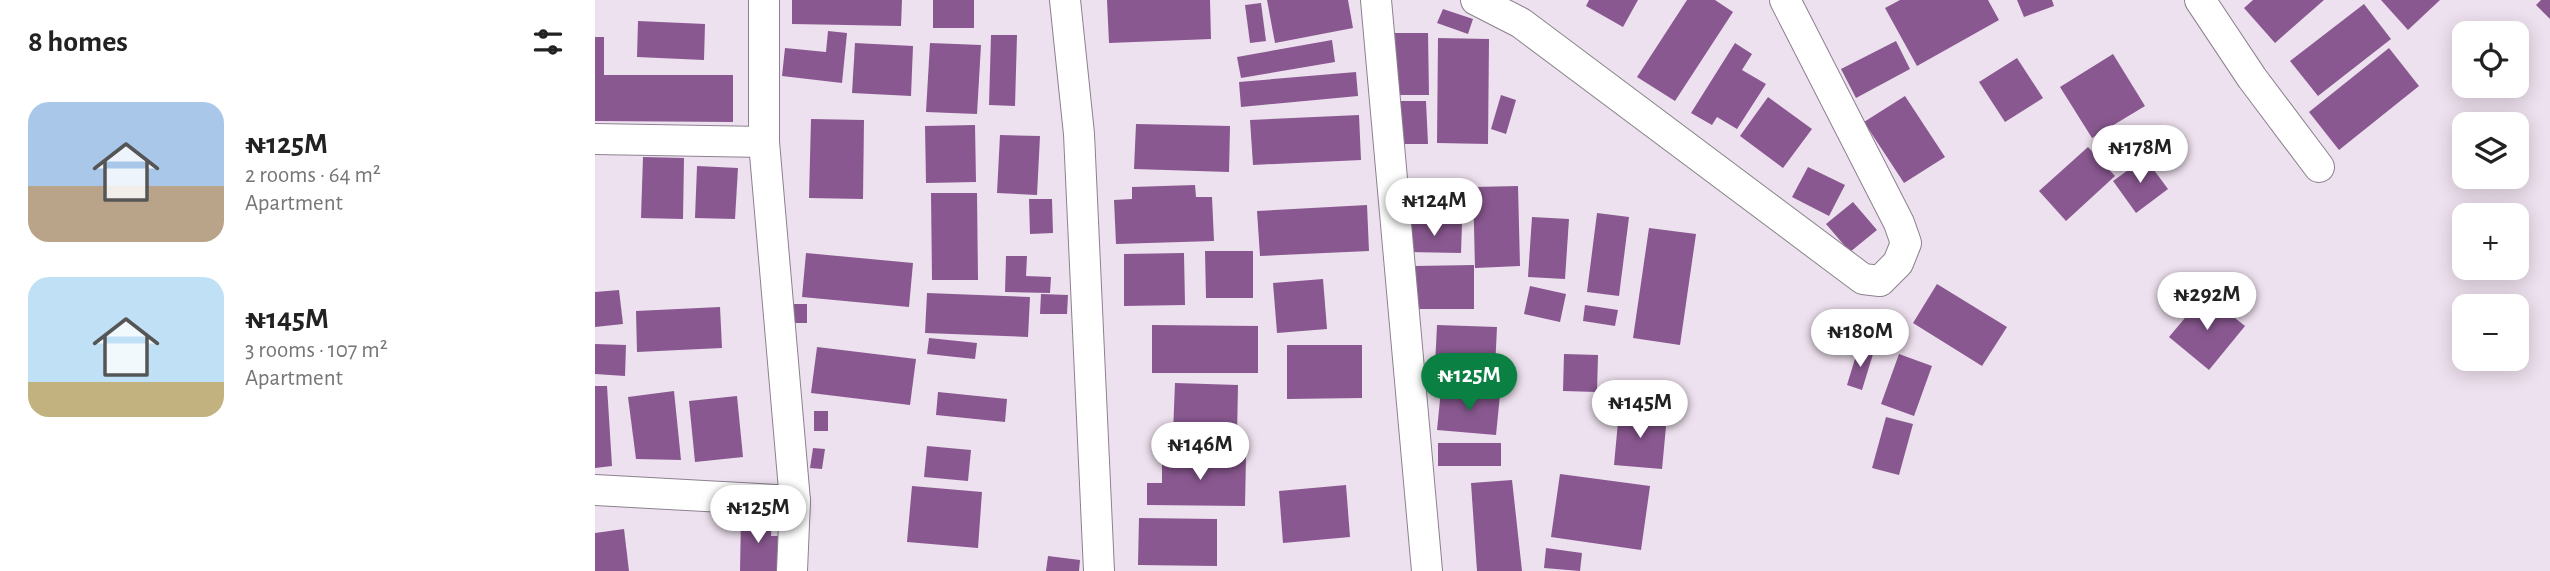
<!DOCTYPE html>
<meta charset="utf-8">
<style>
body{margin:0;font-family:"Alegreya Sans",sans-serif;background:#f2f2f2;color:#222;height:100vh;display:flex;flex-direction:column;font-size:26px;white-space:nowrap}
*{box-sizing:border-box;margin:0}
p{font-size:23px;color:#767676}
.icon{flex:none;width:38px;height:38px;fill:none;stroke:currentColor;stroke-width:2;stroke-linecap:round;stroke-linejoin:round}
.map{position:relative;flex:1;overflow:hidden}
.panel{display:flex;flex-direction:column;background:#fff;width:595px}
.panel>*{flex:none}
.tools{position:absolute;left:1857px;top:21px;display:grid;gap:14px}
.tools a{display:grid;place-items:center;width:77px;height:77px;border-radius:14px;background:#fff;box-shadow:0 4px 18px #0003;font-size:35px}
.price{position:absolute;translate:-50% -60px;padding:0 16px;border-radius:24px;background:#fff;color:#222;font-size:23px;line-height:46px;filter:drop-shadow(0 2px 4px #0008)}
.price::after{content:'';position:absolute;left:50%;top:42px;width:21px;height:16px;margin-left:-10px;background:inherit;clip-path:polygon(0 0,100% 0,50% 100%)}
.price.on{background:#0b8043;color:#fff}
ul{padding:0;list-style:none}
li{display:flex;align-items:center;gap:21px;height:175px;padding:0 28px}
li span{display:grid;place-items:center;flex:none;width:196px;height:140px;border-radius:21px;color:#555}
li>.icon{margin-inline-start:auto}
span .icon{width:84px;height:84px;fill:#fffc;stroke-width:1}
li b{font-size:30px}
h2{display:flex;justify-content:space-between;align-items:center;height:84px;padding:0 28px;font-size:30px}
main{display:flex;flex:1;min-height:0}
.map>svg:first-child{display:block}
</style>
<main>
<section class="panel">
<h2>8 homes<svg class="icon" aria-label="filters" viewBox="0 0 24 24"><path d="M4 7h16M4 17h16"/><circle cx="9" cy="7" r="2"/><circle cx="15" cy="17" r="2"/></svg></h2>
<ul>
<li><span style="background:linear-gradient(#a9c7e8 60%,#b9a48a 0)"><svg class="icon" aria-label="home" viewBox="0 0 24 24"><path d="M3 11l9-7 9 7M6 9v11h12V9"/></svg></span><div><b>₦125M</b><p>2 rooms · 64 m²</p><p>Apartment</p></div></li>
<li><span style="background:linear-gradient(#bfe0f5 75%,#c2b280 0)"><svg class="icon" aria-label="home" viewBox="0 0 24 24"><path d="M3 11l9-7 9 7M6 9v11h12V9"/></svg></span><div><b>₦145M</b><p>3 rooms · 107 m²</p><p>Apartment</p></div></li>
</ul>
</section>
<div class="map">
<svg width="1955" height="571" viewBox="0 0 1955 571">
<rect width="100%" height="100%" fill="#eee1ef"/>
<g fill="#895890">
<path d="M197 0H307L306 26 197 24Z"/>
<rect x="338" y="0" width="41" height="28"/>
<path d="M512 0H615L616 39 514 43Z"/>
<path d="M672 0H753L758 28 680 43Z"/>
<path d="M994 0H1043L1028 27 991 6Z"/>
<path d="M1092 0H1120L1138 12 1080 101 1042 77Z"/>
<path d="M1305 0H1393L1404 20 1322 66 1290 8Z"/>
<path d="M1422 0H1457L1459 6 1429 17Z"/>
<path d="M1658 0H1729L1680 43 1649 8Z"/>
<path d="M1786 0H1845L1813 30Z"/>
<path d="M1946 0H1955V19L1941 5Z"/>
<path d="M666 3 671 41 655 43 650 5Z"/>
<path d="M1769 4 1796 39 1723 96 1695 61Z"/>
<path d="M848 9 878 19 873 34 842 23Z"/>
<path d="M43 21 110 24 109 60 42 57Z"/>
<path d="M233 31 252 33 247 83 187 76 190 48 231 52Z"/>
<path d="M800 33H833L834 95H801Z"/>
<path d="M396 35H422L420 106 394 105Z"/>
<path d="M0 37H9V75H138V122L0 121Z"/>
<path d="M843 38 894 39 893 144 842 143Z"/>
<path d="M737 40 740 62 646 78 642 57Z"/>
<path d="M1301 41 1315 69 1261 98 1246 69Z"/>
<path d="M260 43 318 46 316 96 257 93Z"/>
<path d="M335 43 386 45 382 114 331 112Z"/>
<path d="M1140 43 1157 54 1147 70 1171 84 1142 129 1122 117 1117 125 1096 113Z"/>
<path d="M1794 48 1824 86 1744 150 1714 112Z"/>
<path d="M1518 54 1550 106 1497 138 1465 87Z"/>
<path d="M1422 58 1448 98 1410 122 1384 82Z"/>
<path d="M761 72 763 96 646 107 644 82Z"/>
<path d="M906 95 921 100 911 134 896 129Z"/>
<path d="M1310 96 1350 157 1309 183 1269 122Z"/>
<path d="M1173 97 1217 129 1188 168 1145 136Z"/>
<path d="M804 101H831L833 144H805Z"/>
<path d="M764 115 766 160 658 165 655 120Z"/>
<path d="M216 119 269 120 268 199 214 198Z"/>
<path d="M541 124 635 126 634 172 539 169Z"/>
<path d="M380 125 381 182 331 183 330 126Z"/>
<path d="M405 135 445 136 442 195 402 193Z"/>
<path d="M1493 147 1520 176 1471 221 1444 191Z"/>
<path d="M48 157 89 158 88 219 46 218Z"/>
<path d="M1550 158 1573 189 1541 213 1518 181Z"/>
<path d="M102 166 143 168 140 219 100 218Z"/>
<path d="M1213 167 1250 185 1234 216 1197 197Z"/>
<path d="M869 183 870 218 811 220 810 185Z"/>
<path d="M600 185 601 197H617L619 241 521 244 519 200 537 199V187Z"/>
<path d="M923 186 925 266 880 268 878 187Z"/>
<path d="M336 193H382L383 280H337Z"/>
<path d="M434 199H457L458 233 435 234Z"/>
<path d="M1258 202 1282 230 1255 252 1231 224Z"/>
<path d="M772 205 774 251 665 256 662 211Z"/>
<path d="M1002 213 1034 217 1024 296 992 292Z"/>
<path d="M937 217 974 219 970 279 933 277Z"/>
<path d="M812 222 867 223 866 253 811 252Z"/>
<path d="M1054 228 1101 234 1085 345 1038 338Z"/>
<path d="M610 251H658V298H611Z"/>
<path d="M211 253 318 263 314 307 207 297Z"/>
<path d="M589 253 590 305 529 306V254Z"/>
<path d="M411 256H432L431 276 456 277 455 293 410 292Z"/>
<path d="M879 265V309H820V266Z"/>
<path d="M728 279 732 329 682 333 678 283Z"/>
<path d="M1342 284 1412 327 1387 366 1318 323Z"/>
<path d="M935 286 971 294 965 322 929 314Z"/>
<path d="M24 290 28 324 0 327V292Z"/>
<path d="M332 293 435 297 433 337 330 333Z"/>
<path d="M446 294 473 295 472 314H445Z"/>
<path d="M1610 294 1650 326 1614 370 1574 337Z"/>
<path d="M195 304H212V323H196Z"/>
<path d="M990 305 1023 310 1020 326 988 321Z"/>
<path d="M125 307 127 348 42 352 41 311Z"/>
<path d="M557 325 663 326V373H557Z"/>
<path d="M842 325 902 327 900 369 840 366Z"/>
<path d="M334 338 382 343 380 359 332 354Z"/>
<path d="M0 344 31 345 30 376 0 374Z"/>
<path d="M692 345H767V398L692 399Z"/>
<path d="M222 347 321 359 315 405 216 393Z"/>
<path d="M1263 349 1278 354 1267 390 1252 385Z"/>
<path d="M969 354 1003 355 1002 392 968 391Z"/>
<path d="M1304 354 1337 366 1319 416 1286 404Z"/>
<path d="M580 383 643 385 642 436 578 433Z"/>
<path d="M0 386H12L17 466 0 468Z"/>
<path d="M846 390 905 395 901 435 842 430Z"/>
<path d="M79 391 86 460 41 459 33 397Z"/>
<path d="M343 392 412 399 410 422 341 415Z"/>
<path d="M142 396 148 457 100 462 94 401Z"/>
<rect x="219" y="411" width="14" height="20"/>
<path d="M1024 411 1072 416 1067 469 1019 465Z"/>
<path d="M1291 417 1318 424 1304 475 1277 468Z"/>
<rect x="843" y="443" width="63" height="23"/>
<path d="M332 446 376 450 373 481 329 477Z"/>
<path d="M218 448 230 449 227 469 215 468Z"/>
<path d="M567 456 651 457 650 506 552 505V483H567Z"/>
<path d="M965 474 1055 486 1046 550 956 537Z"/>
<path d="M917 480 927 571H882L876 483Z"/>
<path d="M751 485 755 537 688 543 684 491Z"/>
<path d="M317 486 387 492 383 548 312 542Z"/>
<path d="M146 517H177L176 536H183L182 571H145Z"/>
<path d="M544 518 622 519V566L543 565Z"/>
<path d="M29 529 34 571H0V533Z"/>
<path d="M951 548 987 553 985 571 949 568Z"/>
<path d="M453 556 485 560 484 571H451Z"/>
</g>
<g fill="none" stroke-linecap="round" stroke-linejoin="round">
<defs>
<g id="minor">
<path d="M169 0V142L200 501 197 571"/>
<path d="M470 0 484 134 504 571"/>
<path d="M781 0 832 571"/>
<path d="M881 0 926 23 1268 279 1285 281 1303 263 1311 243 1304 223 1190 0"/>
<path d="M1605 0 1657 78 1724 167"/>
<path d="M0 139 169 142"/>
<path d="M0 490 200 501"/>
</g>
</defs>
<use href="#minor" stroke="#8c818e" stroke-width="32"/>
<use href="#minor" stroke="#fff" stroke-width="30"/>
</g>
</svg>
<div class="tools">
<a><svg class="icon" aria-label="locate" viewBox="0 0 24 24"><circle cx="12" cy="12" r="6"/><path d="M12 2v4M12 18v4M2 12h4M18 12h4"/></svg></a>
<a><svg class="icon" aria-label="layers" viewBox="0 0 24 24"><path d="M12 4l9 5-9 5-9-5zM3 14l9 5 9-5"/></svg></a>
<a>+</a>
<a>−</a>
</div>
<b class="price" style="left:1545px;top:185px">₦178M</b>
<b class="price" style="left:839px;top:238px">₦124M</b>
<b class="price" style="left:1612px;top:332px">₦292M</b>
<b class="price" style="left:1265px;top:369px">₦180M</b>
<b class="price on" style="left:874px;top:413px">₦125M</b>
<b class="price" style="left:1045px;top:440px">₦145M</b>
<b class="price" style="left:605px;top:482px">₦146M</b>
<b class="price" style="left:163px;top:545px">₦125M</b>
</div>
</main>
